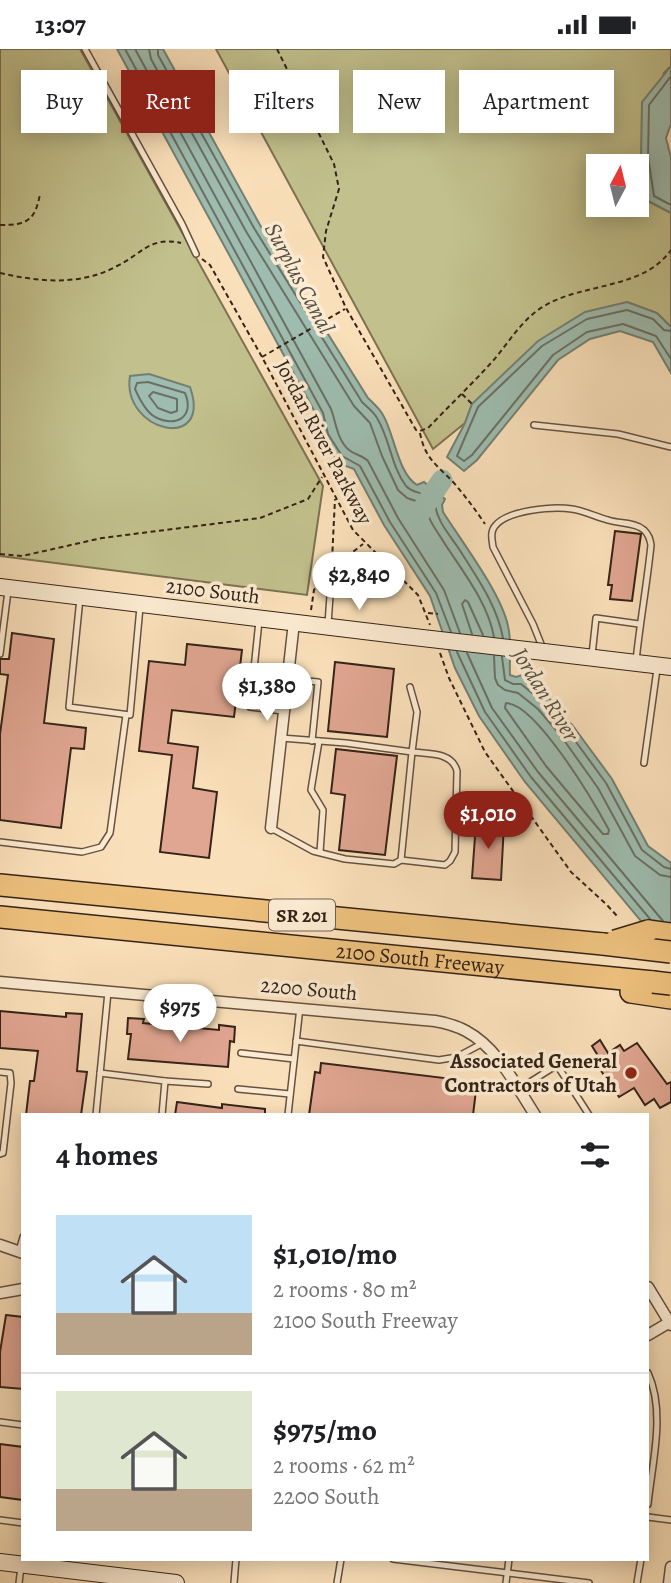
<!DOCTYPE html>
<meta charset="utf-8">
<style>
body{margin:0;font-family:Alegreya,serif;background:#f2f2f2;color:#202124;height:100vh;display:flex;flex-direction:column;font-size:26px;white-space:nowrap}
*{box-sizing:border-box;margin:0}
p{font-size:23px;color:#757577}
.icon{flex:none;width:38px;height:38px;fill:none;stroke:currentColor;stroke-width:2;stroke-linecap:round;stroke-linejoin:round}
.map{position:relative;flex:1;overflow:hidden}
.drawer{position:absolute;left:21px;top:1064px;width:628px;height:448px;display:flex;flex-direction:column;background:#fff;border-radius:0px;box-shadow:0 4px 18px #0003}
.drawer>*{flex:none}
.guide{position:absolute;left:21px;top:21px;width:630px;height:63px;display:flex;gap:14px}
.needle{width:46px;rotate:7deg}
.tools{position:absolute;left:586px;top:105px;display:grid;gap:14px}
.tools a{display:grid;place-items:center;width:63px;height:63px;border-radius:0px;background:#fff;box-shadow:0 4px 18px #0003;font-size:35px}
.price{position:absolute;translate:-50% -60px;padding:0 16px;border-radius:24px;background:#fff;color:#222;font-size:23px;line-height:46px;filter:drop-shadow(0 2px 4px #0008)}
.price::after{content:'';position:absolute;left:50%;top:42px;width:21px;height:16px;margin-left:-10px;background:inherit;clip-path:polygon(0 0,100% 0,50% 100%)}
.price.selected{background:#8f2418;color:#fff}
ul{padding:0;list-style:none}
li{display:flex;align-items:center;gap:21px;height:175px;padding:0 35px}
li+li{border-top:2px solid #e0e0e0}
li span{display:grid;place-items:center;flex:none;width:196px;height:140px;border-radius:0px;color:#555}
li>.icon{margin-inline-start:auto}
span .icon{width:84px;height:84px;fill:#fffc;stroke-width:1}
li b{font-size:30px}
h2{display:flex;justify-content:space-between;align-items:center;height:84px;padding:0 35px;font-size:30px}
.pill{padding:0 24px;border-radius:0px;background:#fff;box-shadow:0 4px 18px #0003;font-size:24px;line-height:63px}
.pill.selected{background:#8f2418;color:#fff}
.status{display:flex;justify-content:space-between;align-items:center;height:49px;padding:0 35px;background:#fff;direction:ltr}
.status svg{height:19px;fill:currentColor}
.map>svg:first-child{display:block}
</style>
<div class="status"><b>13:07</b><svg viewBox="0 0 49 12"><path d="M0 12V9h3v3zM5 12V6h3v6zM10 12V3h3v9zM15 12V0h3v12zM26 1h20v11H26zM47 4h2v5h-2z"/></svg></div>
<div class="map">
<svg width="671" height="1534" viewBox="0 0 671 1534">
<rect width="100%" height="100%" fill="#fae0ba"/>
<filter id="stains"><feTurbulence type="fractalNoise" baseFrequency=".00286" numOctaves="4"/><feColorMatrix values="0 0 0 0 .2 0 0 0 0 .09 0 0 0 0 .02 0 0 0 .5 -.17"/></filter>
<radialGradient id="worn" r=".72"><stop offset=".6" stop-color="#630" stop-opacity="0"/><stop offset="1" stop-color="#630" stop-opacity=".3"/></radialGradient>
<g fill="#c2c18d" stroke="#7c7252" stroke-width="2" fill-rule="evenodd">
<path d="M0 0H80L323 437 307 546 0 507Z"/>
<path d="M216 0H671V17L664 24 648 152 671 164V278L657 264 627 253 472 355 465 374 433 400ZM598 117H637V156H598Z"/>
</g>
<g fill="#9ebdb0" stroke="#747f73" stroke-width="2">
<path d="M117 0H163L260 176 368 349C373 354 380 360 383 366 394 384 398 425 417 436L424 433 445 450 442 456 443 463C462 493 501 544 508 577 512 593 509 610 510 626L516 628 523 626 532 637 548 648 573 677 612 730 648 797 671 814V908L525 733 479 667 455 619 430 547 384 476 354 420 338 414 322 388 317 367Z"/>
<path d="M671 17V75L666 89 671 109V164L648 152 641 108 642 53Z"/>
<path d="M627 253 657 264 671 278V324L653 293 620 282 590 290 558 311 477 411 464 422 447 408 465 374 472 355 538 292 585 263Z"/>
<path d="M149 325 190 338C213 404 121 383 130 327Z"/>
</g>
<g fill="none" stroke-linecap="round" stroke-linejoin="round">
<g stroke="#6a7064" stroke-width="2">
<path d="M125 0 323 364 328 385 342 407 360 417 390 473 436 544 451 583"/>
<path d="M135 0 331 360C336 373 337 391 349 401 355 406 362 406 368 412L398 469 444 541 460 584"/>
<path d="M149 0 151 10 247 184 354 357 370 374 382 407 398 441 407 449 425 455C427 470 437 482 445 495 463 523 488 554 494 588"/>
<path d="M158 0V6L254 179 362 353C367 358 374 363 377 369 390 390 391 417 406 437 413 445 423 442 435 452 435 470 449 485 459 500 476 527 497 556 503 589"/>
<path d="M671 27 649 56 648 108 654 147 671 156"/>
<path d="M671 282 664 281 653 270 627 261 587 270 542 297 478 358 457 407 464 412 472 406 553 306 587 283 623 275 656 287 671 310"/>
<path d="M148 333 185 344C195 368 176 379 155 368 146 363 139 349 135 340L137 334Z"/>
<path d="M153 343 177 350V362L171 364 158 359 149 347Z"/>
<path d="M472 585 462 555 465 551 468 553 483 586"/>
<path d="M457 603 485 663 531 728 650 870"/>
<path d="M467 604 492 659 538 723 663 872"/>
<path d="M494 607 495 629 498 636 505 641 518 644 538 660 561 687 598 739 635 807 660 826 671 828"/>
<path d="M502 608 505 631 513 635H521L543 653 568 682 606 734 642 801 664 818 671 820"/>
<path d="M506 654C536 654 595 755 609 781L608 785H603L546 717 505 659Z"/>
</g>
<path stroke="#9ebdb0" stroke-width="21" d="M420 464 442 431"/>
</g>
<g fill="#e1a692" stroke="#352318" stroke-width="2">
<path d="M615 482 641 485 632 552 610 550 612 536H608Z"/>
<path d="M12 584 54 590 44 674 86 679 84 700 71 699 61 779 0 771V685L8 626 0 625V610H9Z"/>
<path d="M187 595 242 601 234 668 172 661 168 694 198 698 193 739 217 743 209 809 160 803 172 706 139 702 149 612 185 616Z"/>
<path d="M335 613 394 620 387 688 328 682Z"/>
<path d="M336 700 397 707 385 806 339 801 345 746 331 744Z"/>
<path d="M476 774 504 775 501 831 472 829Z"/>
<path d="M0 962 66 968V964L82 965 77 1022 87 1023 81 1066H26L30 1032H34L38 1002 0 999Z"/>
<path d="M128 969 144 970 143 974 219 981V976L235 978 234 993 230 992 228 1018 128 1010 131 985H127Z"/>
<path d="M600 991 608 1004 620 996 624 1002 637 994 667 1035 671 1033V1053L660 1059 654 1050 645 1056 634 1039 619 1048 595 1013 600 1010 592 997Z"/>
<path d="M321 1014 477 1033 473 1066H309L315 1023 320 1024Z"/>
<path d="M177 1053 222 1059V1055L265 1060V1066H175Z"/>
<path d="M6 1266 23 1268V1340L0 1338V1303Z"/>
<path d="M0 1395 23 1398V1451L0 1448Z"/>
</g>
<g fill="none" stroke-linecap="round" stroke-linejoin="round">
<defs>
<g id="lane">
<path d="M85 0 182 175 196 205"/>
<path d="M534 376 618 385 671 398"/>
<path d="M80 549 69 658 130 666 140 558"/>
<path d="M259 572 250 658 283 662"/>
<path d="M328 575 332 519"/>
<path d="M543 600 533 575 493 498C492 490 490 483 495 477 507 461 554 457 572 460 585 462 596 468 608 471 620 475 635 473 644 481 649 486 650 490 651 496 647 535 640 573 636 612"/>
<path d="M0 605 8 542"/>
<path d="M592 606 596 569 639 575"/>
<path d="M288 630 318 633 312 692"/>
<path d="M319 692 311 741 323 761 320 803"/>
<path d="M644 714 657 620"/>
<path d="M271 779 313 802 345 810 394 815 401 811 412 703 346 694 281 689"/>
<path d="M0 793 82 803 101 798 110 784 126 666"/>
<path d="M401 811 445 816 450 812 455 803 457 722C452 703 429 705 412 703L417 663 410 638"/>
<path d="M296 992 439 1011 457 1008 483 994"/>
<path d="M241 1004 294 1010"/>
<path d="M0 1023 10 1024 11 1034 3 1104 0 1105"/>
<path d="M100 1024 165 1032 162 1066"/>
<path d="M165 1032 208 1035"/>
<path d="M238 1040 290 1045"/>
<path d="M519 1040 557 1016 589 1066"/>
<path d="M96 1066 108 943"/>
<path d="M288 1066 300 958"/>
<path d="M19 1202 23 1188"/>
<path d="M648 1324C666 1363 652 1414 648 1455"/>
<path d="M0 1373 23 1376"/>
<path d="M648 1468 671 1471"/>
<path d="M0 1471 23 1474"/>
<path d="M393 1510 589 1534"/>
<path d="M19 1534 21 1518"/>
<path d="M234 1534 236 1510"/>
<path d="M337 1534 341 1510"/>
<path d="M506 1534 509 1510"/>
<path d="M637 1534 641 1510"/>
</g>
<g id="street">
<path d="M271 779 294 573"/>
<path d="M0 933 435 972C446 974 457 977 466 982 498 999 516 1037 535 1066"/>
<path d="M0 1196 23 1204"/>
<path d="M648 1238 671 1276"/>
<path d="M0 1244 23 1240"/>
<path d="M648 1286 670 1273"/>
<path d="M669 1534 671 1518"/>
</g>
<g id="secondary">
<path d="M0 538 405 587"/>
<path d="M544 603 671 618"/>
<path d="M0 1513 176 1534"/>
</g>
<g id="highway">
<path d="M0 836 603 895"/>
<path id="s1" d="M0 868 653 933"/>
<path d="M648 882 671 885"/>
<path d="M631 943 671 949"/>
</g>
</defs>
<use href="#lane" stroke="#665240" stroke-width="8"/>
<use href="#street" stroke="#665240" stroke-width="13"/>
<use href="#secondary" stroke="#352318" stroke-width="18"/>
<use href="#highway" stroke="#352318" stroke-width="24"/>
<g stroke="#352318" stroke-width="2" stroke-dasharray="5 3.5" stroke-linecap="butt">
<path d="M277 0 334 115 339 140 326 182 323 208 346 259 416 381 420 382 428 379C449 357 471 336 491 314 509 294 522 269 546 256 584 234 644 240 671 201"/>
<path d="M0 176C27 176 35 172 40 145"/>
<path d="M202 210 210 216 262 308 353 481 418 546 430 576"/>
<path d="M0 224C39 233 81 237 117 217 142 205 150 187 181 194"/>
<path d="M262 308 345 260"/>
<path d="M462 345 472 355"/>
<path d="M420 384C425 410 437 416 454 434 465 447 475 460 485 475"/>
<path d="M0 505 22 507 102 489 260 469 308 450 322 428"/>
<path d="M332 511 335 450"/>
<path d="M340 513 363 495"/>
<path d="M311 561 314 541 322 528"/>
<path d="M428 564 438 565"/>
<path d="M440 604 449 629 485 703 571 823 606 855 618 868"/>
</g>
<use href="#lane" stroke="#fcebd2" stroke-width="5"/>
<use href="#street" stroke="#fcebd2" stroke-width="10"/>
<use href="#secondary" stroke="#fcebd2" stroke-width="16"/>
<use href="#highway" stroke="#edc07d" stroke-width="21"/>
<defs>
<path id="secondary-bridge" d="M405 587 544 603"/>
<g id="highway-bridge">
<path d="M615 892 648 882"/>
<path d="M603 895 671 903"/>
<path d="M653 933 671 935"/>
</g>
</defs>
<use href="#secondary-bridge" stroke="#352318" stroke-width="18" stroke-linecap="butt"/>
<use href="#highway-bridge" stroke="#352318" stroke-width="24" stroke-linecap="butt"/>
<use href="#secondary-bridge" stroke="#fcebd2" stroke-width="16"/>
<use href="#highway-bridge" stroke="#edc07d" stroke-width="21"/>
</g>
<circle fill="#8f2418" stroke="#fcebd2" stroke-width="2.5" cx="631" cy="1024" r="7"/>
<g text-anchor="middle" stroke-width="7" stroke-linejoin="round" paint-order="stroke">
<rect fill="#fcebd2" stroke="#715f50" stroke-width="2" x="269" y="850.5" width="66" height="31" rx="5"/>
<g font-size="19" font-weight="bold" fill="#352318">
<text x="302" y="873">SR 201</text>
</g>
<g font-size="21" fill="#352318" stroke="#fcebd2">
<text transform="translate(324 393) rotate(62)" y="7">Jordan River Parkway</text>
<text transform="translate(213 542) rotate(7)" y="7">2100 South</text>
<text dy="7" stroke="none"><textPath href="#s1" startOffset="422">2100 South Freeway</textPath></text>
<text transform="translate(309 940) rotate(5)" y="7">2200 South</text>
</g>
<g font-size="21" font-weight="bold" fill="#352318" stroke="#fcebd2" text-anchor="end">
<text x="617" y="1019">Associated General<tspan x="617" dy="24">Contractors of Utah</tspan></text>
</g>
<g font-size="23" font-style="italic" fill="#545146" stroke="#fcebd2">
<text transform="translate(300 229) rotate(62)" y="8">Surplus Canal</text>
<text transform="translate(546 645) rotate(58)" y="8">Jordan River</text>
</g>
</g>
<rect width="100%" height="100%" filter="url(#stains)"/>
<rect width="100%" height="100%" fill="url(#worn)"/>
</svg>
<div class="tools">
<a><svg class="needle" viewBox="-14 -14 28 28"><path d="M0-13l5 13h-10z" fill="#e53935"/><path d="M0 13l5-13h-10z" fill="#757577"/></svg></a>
</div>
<b class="price" style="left:359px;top:563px">$2,840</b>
<b class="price" style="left:267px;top:674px">$1,380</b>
<b class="price selected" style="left:488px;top:802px">$1,010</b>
<b class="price" style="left:180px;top:995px">$975</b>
<div class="guide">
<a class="pill">Buy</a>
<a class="pill selected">Rent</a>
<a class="pill">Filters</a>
<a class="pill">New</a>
<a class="pill">Apartment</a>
</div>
<section class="drawer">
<h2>4 homes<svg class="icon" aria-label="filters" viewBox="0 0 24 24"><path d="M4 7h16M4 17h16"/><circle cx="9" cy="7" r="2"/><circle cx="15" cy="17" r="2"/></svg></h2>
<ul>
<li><span style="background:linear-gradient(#bfe0f5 70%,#b9a48a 0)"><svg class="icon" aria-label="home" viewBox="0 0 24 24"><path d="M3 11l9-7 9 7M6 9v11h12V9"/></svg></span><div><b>$1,010/mo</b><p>2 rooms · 80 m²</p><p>2100 South Freeway</p></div></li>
<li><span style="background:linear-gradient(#dfe7d0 70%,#b9a48a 0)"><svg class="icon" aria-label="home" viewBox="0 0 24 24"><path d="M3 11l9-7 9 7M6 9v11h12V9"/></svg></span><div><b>$975/mo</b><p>2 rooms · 62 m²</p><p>2200 South</p></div></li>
</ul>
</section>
</div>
